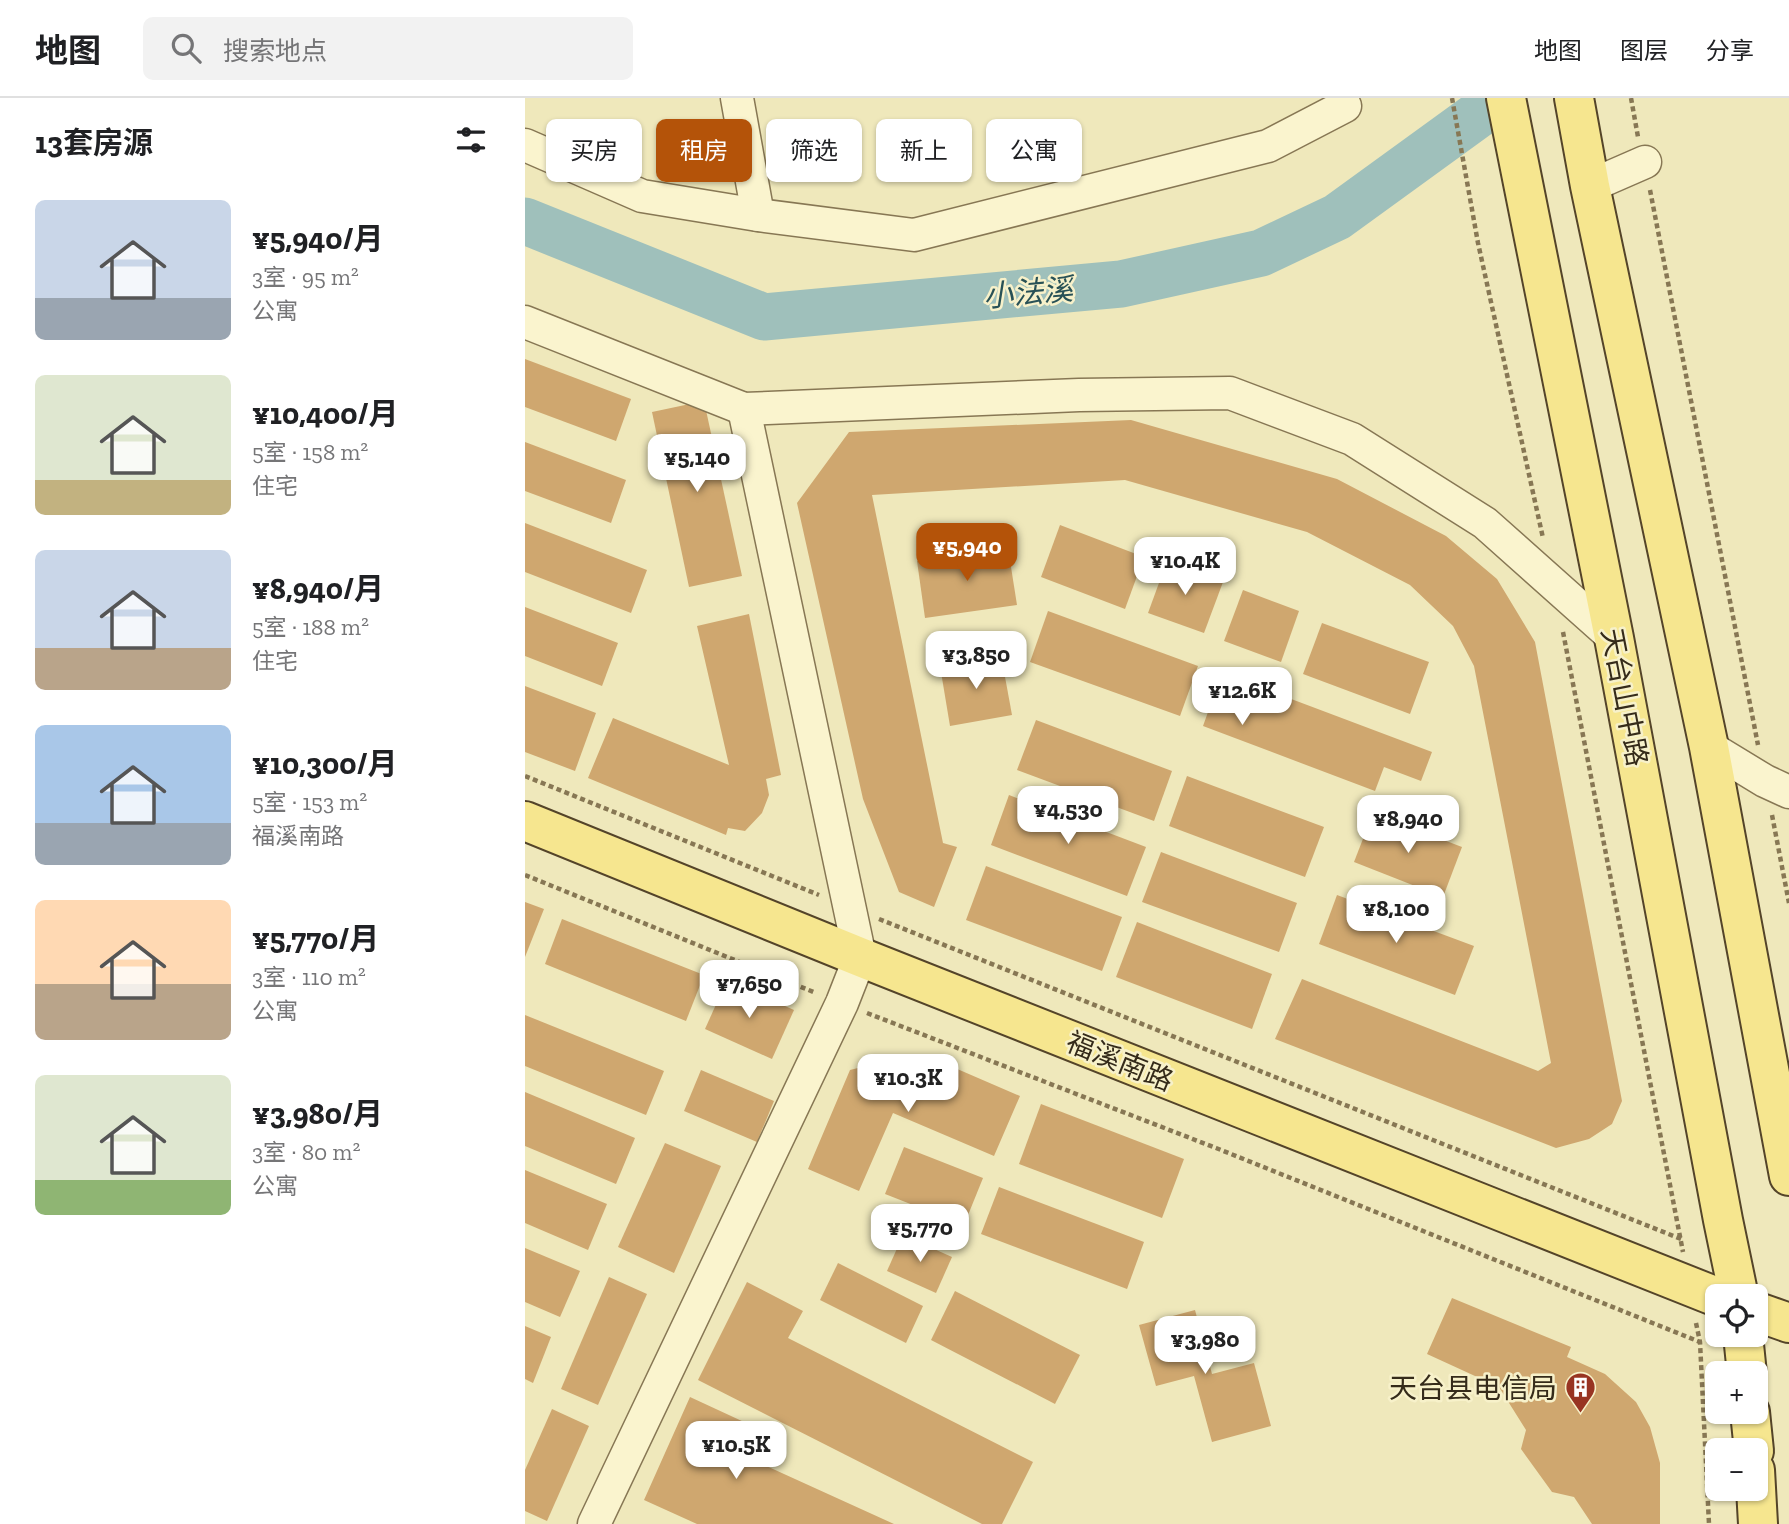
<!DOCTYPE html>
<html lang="zh">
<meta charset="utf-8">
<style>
body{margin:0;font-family:"Zilla Slab","Noto Sans SC",serif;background:#f2f2f2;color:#202124;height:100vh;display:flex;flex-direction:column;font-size:26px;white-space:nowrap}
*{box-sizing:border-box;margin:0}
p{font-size:23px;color:#757577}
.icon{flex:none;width:38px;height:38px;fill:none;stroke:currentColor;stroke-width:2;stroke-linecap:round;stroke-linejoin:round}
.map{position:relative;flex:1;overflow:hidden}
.details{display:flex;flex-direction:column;background:#fff;width:525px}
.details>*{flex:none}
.guide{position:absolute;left:21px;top:21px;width:665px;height:63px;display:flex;gap:14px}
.fabs{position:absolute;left:1180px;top:1186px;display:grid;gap:14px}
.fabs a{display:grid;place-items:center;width:63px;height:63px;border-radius:10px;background:#fff;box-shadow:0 2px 5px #0004;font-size:35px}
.price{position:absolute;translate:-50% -60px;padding:0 16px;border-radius:14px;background:#fff;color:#222;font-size:23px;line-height:46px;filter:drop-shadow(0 2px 4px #0008)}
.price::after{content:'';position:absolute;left:50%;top:42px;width:21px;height:16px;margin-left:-10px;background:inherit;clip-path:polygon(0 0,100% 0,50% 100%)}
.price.active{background:#b45309;color:#fff}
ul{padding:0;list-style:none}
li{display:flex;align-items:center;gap:21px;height:175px;padding:0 35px}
li span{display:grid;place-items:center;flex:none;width:196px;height:140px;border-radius:10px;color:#555}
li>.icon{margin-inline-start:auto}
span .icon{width:84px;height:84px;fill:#fffc;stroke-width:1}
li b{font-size:30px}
h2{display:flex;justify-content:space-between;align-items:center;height:84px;padding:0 35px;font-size:30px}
.pill{padding:0 24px;border-radius:10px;background:#fff;box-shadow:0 2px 5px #0004;font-size:24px;line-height:63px}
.pill.active{background:#b45309;color:#fff}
header{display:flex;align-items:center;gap:42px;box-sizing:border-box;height:98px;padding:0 35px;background:#fff;border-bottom:2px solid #e0e0e0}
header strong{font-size:33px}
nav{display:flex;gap:38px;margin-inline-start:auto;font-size:24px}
.search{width:490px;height:63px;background:#f2f2f2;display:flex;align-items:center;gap:18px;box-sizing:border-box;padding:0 24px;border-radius:10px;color:#757577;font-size:26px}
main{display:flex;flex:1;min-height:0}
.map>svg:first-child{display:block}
</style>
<header>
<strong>地图</strong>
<div class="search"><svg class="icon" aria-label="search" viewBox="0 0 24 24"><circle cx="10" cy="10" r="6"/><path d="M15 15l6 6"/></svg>搜索地点</div>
<nav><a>地图</a><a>图层</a><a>分享</a></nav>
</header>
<main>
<section class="details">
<h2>13套房源<svg class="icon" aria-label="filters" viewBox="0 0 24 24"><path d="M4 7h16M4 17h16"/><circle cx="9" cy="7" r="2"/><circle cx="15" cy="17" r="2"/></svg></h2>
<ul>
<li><span style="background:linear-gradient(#c9d6e8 70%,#9aa5b1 0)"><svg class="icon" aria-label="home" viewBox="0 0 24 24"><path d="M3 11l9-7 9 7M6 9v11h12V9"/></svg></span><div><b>¥5,940/月</b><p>3室 · 95 m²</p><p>公寓</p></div></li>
<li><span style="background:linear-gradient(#dfe7d0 75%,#c2b280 0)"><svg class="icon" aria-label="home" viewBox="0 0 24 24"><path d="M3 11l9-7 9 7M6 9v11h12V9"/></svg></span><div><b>¥10,400/月</b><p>5室 · 158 m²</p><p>住宅</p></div></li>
<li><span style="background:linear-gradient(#c9d6e8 70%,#b9a48a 0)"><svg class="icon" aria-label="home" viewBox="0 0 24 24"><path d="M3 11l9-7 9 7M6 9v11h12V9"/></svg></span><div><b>¥8,940/月</b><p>5室 · 188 m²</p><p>住宅</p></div></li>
<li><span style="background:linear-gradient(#a9c7e8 70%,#9aa5b1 0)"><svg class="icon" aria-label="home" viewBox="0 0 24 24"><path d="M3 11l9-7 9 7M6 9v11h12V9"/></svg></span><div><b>¥10,300/月</b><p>5室 · 153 m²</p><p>福溪南路</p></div></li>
<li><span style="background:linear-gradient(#ffd9b3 60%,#b9a48a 0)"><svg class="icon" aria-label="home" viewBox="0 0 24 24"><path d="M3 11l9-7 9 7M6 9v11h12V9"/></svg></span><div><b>¥5,770/月</b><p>3室 · 110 m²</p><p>公寓</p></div></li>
<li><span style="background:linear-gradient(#dfe7d0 75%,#8fb573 0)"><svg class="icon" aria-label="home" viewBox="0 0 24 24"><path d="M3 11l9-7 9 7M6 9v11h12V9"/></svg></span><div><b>¥3,980/月</b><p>3室 · 80 m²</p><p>公寓</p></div></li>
</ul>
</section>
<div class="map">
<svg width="1264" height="1426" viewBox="0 0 1264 1426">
<rect width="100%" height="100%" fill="#efe8bb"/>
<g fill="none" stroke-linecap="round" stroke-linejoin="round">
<path stroke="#9fc0bb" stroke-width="47" d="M0 123 239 219 596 186 736 155 812 119 976 0"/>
</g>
<g fill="#cfa76f">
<path d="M0 261 106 301 91 343 0 309Z"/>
<path d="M179 303 217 478 164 489 127 314Z"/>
<path d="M606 322 812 381 921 438 972 481 1010 544 1097 1003 1087 1026 1064 1041 1031 1050 750 941 777 881 1013 973 1026 965 949 568 928 528 885 487 782 434 600 382 347 397 418 745 432 749 409 809 374 794 338 701 272 405 324 334Z"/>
<path d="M0 344 101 382 86 425 0 393Z"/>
<path d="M0 425 122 472 106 515 0 474Z"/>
<path d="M535 427 619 459 600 511 516 479Z"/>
<path d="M483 450 492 507 400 520 392 463Z"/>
<path d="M642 463 698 484 679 535 623 515Z"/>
<path d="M718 492 774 513 756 564 699 543Z"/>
<path d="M0 509 93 545 77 588 0 558Z"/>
<path d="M523 513 673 568 655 618 505 564Z"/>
<path d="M224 516 256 677 241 681 244 697 237 715 220 733 203 730 201 737 63 680 88 620 204 667 172 528Z"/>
<path d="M797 525 904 564 885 616 778 576Z"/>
<path d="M476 557 487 617 425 628 415 568Z"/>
<path d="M697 575 907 654 896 683 859 669 850 693 678 628Z"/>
<path d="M0 588 71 615 50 673 0 654Z"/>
<path d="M511 622 647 673 629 723 492 672Z"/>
<path d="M662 678 799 729 780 779 644 728Z"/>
<path d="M484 697 621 749 602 798 466 747Z"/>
<path d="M848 715 937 749 918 799 829 764Z"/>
<path d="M636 754 772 805 754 854 617 804Z"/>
<path d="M461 768 597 819 577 873 441 822Z"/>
<path d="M812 797 949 848 930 897 794 846Z"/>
<path d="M0 804 19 811 0 859Z"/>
<path d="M37 821 179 877 161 923 20 866Z"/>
<path d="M612 824 747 876 727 931 591 879Z"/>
<path d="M202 882 269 912 247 961 180 931Z"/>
<path d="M0 917 139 973 121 1017 0 968Z"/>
<path d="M373 960 417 979 423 967 495 998 469 1058 368 1015 334 1093 283 1071 325 972Z"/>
<path d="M176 972 249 1003 232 1044 159 1013Z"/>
<path d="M0 994 110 1040 91 1086 0 1048Z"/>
<path d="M516 1006 659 1061 637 1120 494 1066Z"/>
<path d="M140 1045 196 1068 149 1175 93 1149Z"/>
<path d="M379 1049 458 1080 439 1127 360 1096Z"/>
<path d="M0 1072 82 1106 63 1152 0 1125Z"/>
<path d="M474 1089 619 1144 602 1191 456 1136Z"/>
<path d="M378 1137 427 1159 411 1195 362 1173Z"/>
<path d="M0 1150 55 1173 35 1219 0 1204Z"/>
<path d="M313 1165 398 1208 381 1245 295 1202Z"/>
<path d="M84 1179 122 1196 73 1307 36 1291Z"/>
<path d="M222 1184 278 1213 263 1240 508 1364 477 1426H457L173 1282Z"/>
<path d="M430 1193 555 1257 530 1306 406 1242Z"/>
<path d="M927 1200 1046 1249 1042 1259 1080 1276 1111 1304 1125 1329 1135 1365V1426H1067L1049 1399 1027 1394 996 1351 1001 1332 974 1289 902 1256Z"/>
<path d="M670 1212 687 1276 729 1265 746 1328 687 1344 669 1278 631 1288 614 1227Z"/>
<path d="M0 1228 26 1239 8 1285 0 1281Z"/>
<path d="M165 1299 219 1324 206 1352 369 1426H172L119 1402Z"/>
<path d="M27 1311 64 1328 22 1423 0 1413V1372Z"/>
</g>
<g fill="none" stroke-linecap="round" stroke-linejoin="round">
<defs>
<g id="minor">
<path d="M212 0 233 117"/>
<path d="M0 47 117 98 233 117 389 137 743 48 820 8"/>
<path d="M1065 88 1120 64"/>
<path d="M0 224 219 311 554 297 705 295 827 341 960 425 1089 540"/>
<path d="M1184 649 1240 683 1264 694"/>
<path d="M69 1426 317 905 335 859 219 311"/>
</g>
<g id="major">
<path d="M981 0 1089 540 1198 1122 1214 1199"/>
<path d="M1049 0 1065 88 1184 649 1264 1078"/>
<path d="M0 723 335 859 1192 1199"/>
<path d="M1230 1213 1264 1225"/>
<path d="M1218 1237 1222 1276"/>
<path d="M1225 1314 1229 1353"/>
<path d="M1230 1372 1233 1426"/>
</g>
</defs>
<use href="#minor" stroke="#877754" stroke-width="35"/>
<use href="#major" stroke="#544429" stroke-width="42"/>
<g stroke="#877754" stroke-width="4.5" stroke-dasharray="5 3.5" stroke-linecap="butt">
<path d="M927 0 953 145 1018 440"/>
<path d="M1106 0 1113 39"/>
<path d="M1125 92 1233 647"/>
<path d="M1038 534 1158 1154"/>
<path d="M0 678 294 797"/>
<path d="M1247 717 1264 805"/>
<path d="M0 777 291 895"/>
<path d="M354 821 1156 1141"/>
<path d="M342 915 691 1050 1175 1244"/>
<path d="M1171 1225 1175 1244 1184 1426"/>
</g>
<use href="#minor" stroke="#faf4ce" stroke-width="32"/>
<use href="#major" stroke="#f6e68f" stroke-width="38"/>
</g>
<defs>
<symbol id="building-pin" viewBox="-11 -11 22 30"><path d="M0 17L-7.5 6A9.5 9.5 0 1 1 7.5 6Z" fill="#983422" stroke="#f7f1ca"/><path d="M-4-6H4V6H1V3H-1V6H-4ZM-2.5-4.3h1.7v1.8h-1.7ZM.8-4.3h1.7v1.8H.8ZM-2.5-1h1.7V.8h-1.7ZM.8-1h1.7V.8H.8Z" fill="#fff"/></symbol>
</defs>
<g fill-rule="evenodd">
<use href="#building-pin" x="1038" y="1272" width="35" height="47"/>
</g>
<g text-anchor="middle" stroke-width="5" stroke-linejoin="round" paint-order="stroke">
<g font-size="28" fill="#352b1a" stroke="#f7f1ca">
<text transform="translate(1100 599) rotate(79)" y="10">天台山中路</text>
<text transform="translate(595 963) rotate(22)" y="10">福溪南路</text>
</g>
<g font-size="28" fill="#352b1a" stroke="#f7f1ca" text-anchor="end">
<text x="1032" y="1300">天台县电信局</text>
</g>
<g font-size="30" font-style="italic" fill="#285156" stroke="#f7f1ca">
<text transform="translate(503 195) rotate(-5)" y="10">小法溪</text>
</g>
</g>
</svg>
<div class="fabs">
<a><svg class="icon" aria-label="locate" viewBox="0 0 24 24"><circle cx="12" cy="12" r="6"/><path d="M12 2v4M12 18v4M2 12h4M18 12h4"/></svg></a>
<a>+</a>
<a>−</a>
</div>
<b class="price" style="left:172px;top:396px">¥5,140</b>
<b class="price active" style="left:442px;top:485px">¥5,940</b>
<b class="price" style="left:660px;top:499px">¥10.4K</b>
<b class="price" style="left:451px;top:593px">¥3,850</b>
<b class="price" style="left:717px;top:629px">¥12.6K</b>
<b class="price" style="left:543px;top:748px">¥4,530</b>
<b class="price" style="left:883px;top:757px">¥8,940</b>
<b class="price" style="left:871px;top:847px">¥8,100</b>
<b class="price" style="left:224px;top:922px">¥7,650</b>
<b class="price" style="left:383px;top:1016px">¥10.3K</b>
<b class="price" style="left:395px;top:1166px">¥5,770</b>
<b class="price" style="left:680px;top:1278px">¥3,980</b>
<b class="price" style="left:211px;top:1383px">¥10.5K</b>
<div class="guide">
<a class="pill">买房</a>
<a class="pill active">租房</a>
<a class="pill">筛选</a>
<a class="pill">新上</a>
<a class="pill">公寓</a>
</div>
</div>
</main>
